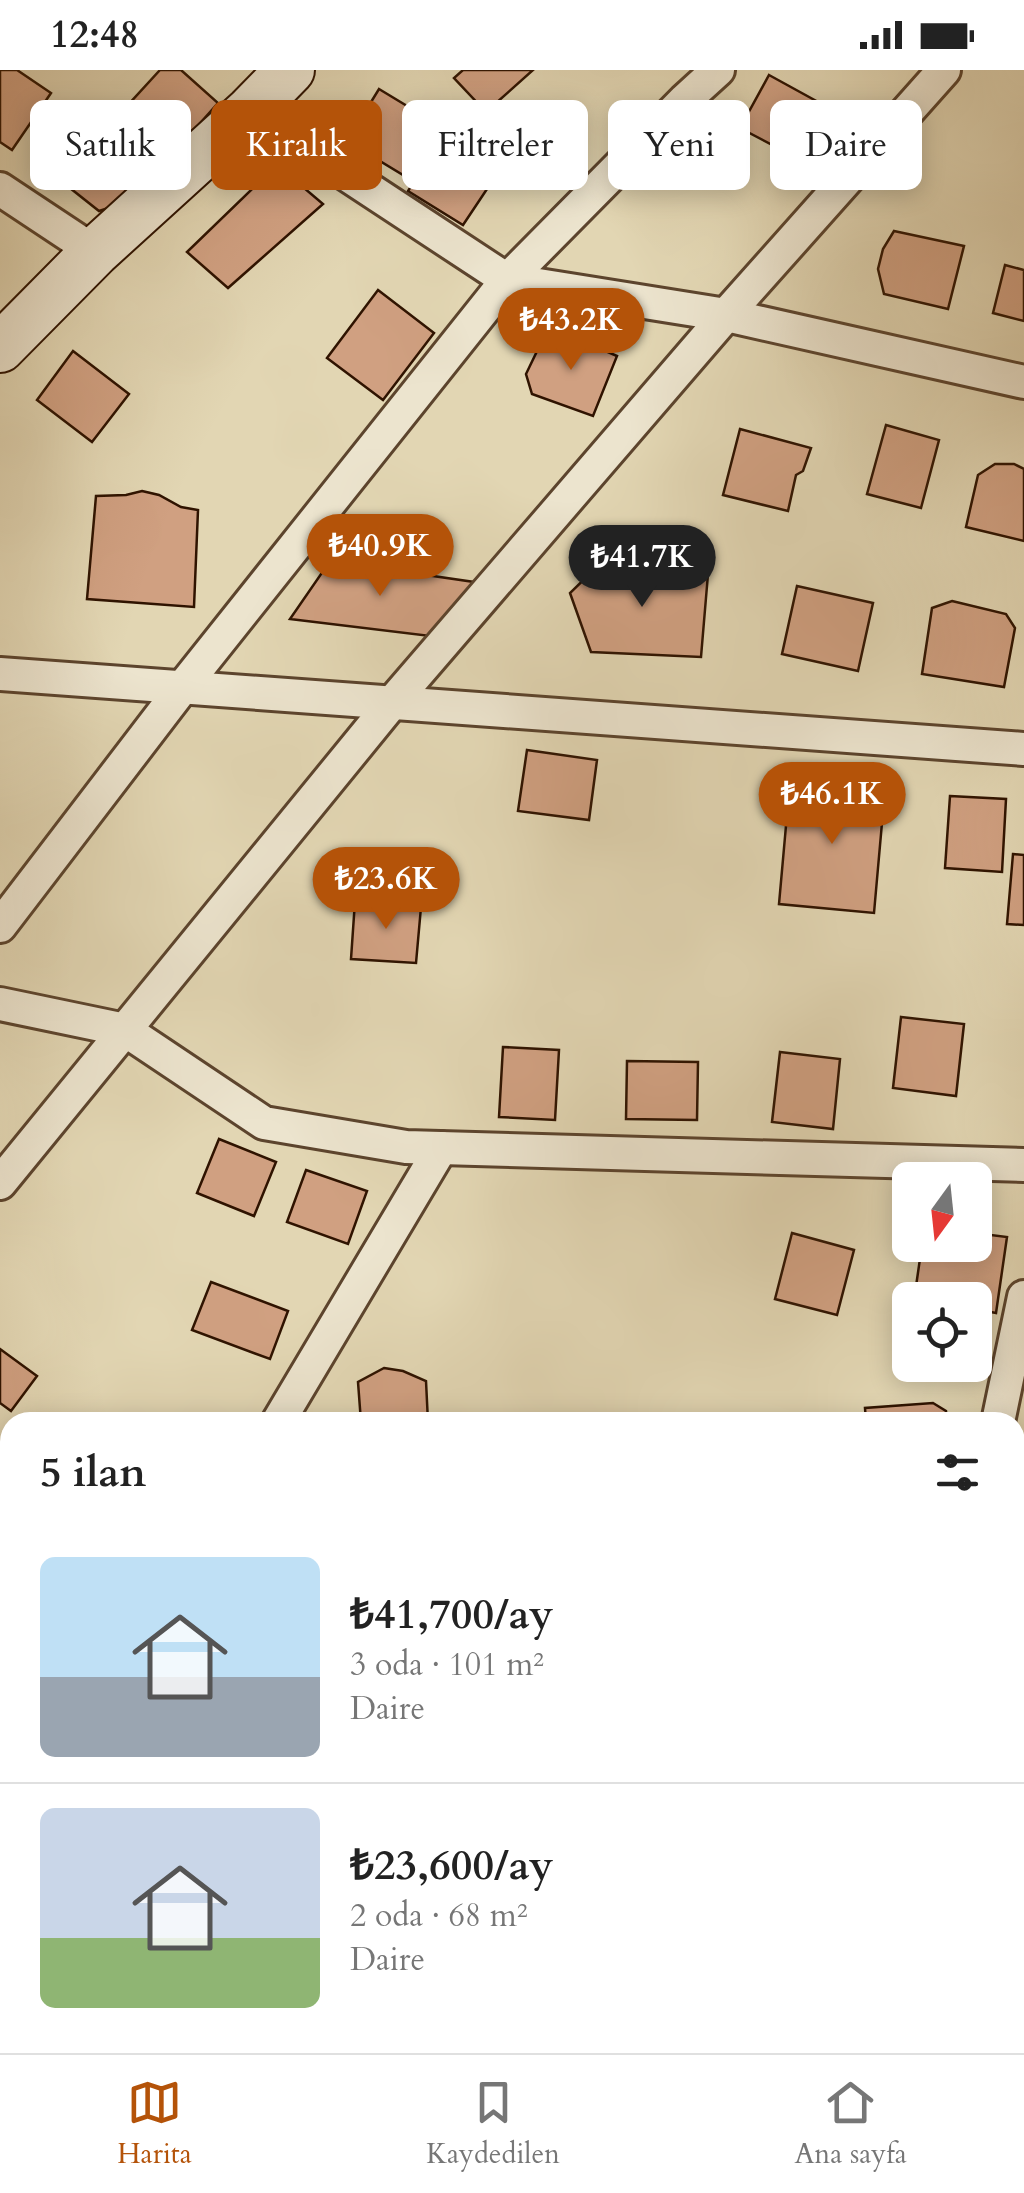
<!DOCTYPE html>
<html lang="tr">
<meta charset="utf-8">
<style>
body{margin:0;font-family:Cardo,serif;background:#f6f6f6;color:#222;height:100vh;display:flex;flex-direction:column;font-size:38px;white-space:nowrap}
*{box-sizing:border-box;margin:0}
p{font-size:32px;color:#767676}
.icon{flex:none;width:55px;height:55px;fill:none;stroke:currentColor;stroke-width:2;stroke-linecap:round;stroke-linejoin:round}
.map{position:relative;flex:1;overflow:hidden}
.drawer{position:absolute;left:0px;top:1342px;width:1025px;height:642px;display:flex;flex-direction:column;background:#fff;border-radius:30px 30px 0 0;box-shadow:0 5px 25px #0003}
.drawer>*{flex:none}
.guide{position:absolute;left:30px;top:30px;width:965px;height:90px;display:flex;gap:20px}
.needle{width:65px;rotate:195deg}
.tools{position:absolute;left:892px;top:1092px;display:grid;gap:20px}
.tools a{display:grid;place-items:center;width:100px;height:100px;border-radius:15px;background:#fff;box-shadow:0 5px 25px #0003;font-size:50px}
.price{position:absolute;translate:-50% -85px;padding:0 22px;border-radius:35px;background:#b45309;color:#fff;font-size:32px;line-height:65px;filter:drop-shadow(0 2px 5px #0008)}
.price::after{content:'';position:absolute;left:50%;top:60px;width:30px;height:22px;margin-left:-15px;background:inherit;clip-path:polygon(0 0,100% 0,50% 100%)}
.price.current{background:#222;color:#fff}
ul{padding:0;list-style:none}
li{display:flex;align-items:center;gap:30px;height:250px;padding:0 40px}
li+li{border-top:2px solid #e0e0e0}
li span{display:grid;place-items:center;flex:none;width:280px;height:200px;border-radius:15px;color:#555}
li>.icon{margin-inline-start:auto}
span .icon{width:120px;height:120px;fill:#fffc;stroke-width:1}
li b{font-size:42px}
h2{display:flex;justify-content:space-between;align-items:center;height:120px;padding:0 40px;font-size:42px}
.tag{padding:0 35px;border-radius:15px;background:#fff;box-shadow:0 5px 25px #0003;font-size:35px;line-height:90px}
.tag.current{background:#b45309;color:#fff}
.status{display:flex;justify-content:space-between;align-items:center;height:70px;padding:0 50px;background:#fff;direction:ltr}
.status svg{height:28px;fill:currentColor}
.menu{display:flex;justify-content:space-around;align-items:center;height:140px;border-top:2px solid #e0e0e0;background:#fff;font-size:28px;color:#767676}
.menu a{display:grid;justify-items:center;gap:5px}
.menu .current{color:#b45309}
.map>svg:first-child{display:block}
</style>
<div class="status"><b>12:48</b><svg viewBox="0 0 49 12"><path d="M0 12V9h3v3zM5 12V6h3v6zM10 12V3h3v9zM15 12V0h3v12zM26 1h20v11H26zM47 4h2v5h-2z"/></svg></div>
<div class="map">
<svg width="1024" height="1983" viewBox="0 0 1024 1983">
<rect width="100%" height="100%" fill="#e2d6b3"/>
<filter id="stains"><feTurbulence type="fractalNoise" baseFrequency=".002" numOctaves="4"/><feColorMatrix values="0 0 0 0 .2 0 0 0 0 .09 0 0 0 0 .02 0 0 0 .5 -.17"/></filter>
<radialGradient id="worn" r=".72"><stop offset=".6" stop-color="#630" stop-opacity="0"/><stop offset="1" stop-color="#630" stop-opacity=".3"/></radialGradient>
<g fill="#d0a081" stroke="#2f1300" stroke-width="2.5">
<path d="M0 0H17L51 23 12 80 0 72Z"/>
<path d="M160 0H181L218 33 178 78 128 35Z"/>
<path d="M463 0H533L486 42 454 8Z"/>
<path d="M769 5 829 38 801 90 740 58Z"/>
<path d="M379 19 440 56 408 108 347 71Z"/>
<path d="M90 37 163 88 121 134 99 141 41 95Z"/>
<path d="M459 60 483 76 477 89 497 104 463 155 408 121 440 70 449 76Z"/>
<path d="M277 95 323 134 228 218 187 182Z"/>
<path d="M894 161 964 176 948 239 884 224 878 199 883 179Z"/>
<path d="M1005 195 1024 200V251L993 243Z"/>
<path d="M378 220 434 263 383 330 327 288Z"/>
<path d="M569 265 617 286 593 346 532 324 526 304 540 275 555 267Z"/>
<path d="M73 281 129 324 92 372 37 330Z"/>
<path d="M886 355 939 370 921 438 867 424Z"/>
<path d="M740 359 811 378 803 401 796 405 788 441 723 425Z"/>
<path d="M995 394H1014L1024 399V471L966 457 978 405Z"/>
<path d="M142 421 159 425 181 437 198 440 194 537 87 529 96 426 126 425Z"/>
<path d="M609 485 648 501 708 504 701 587 591 582 570 523Z"/>
<path d="M330 491 474 512 430 566 290 549Z"/>
<path d="M797 516 873 533 858 601 782 584Z"/>
<path d="M952 531 1006 544 1015 558 1004 617 922 604 932 538Z"/>
<path d="M527 680 597 690 589 750 518 741Z"/>
<path d="M790 711 885 719 874 843 779 834Z"/>
<path d="M950 726 1006 729 1002 802 945 798Z"/>
<path d="M1013 784 1024 785V855L1007 854Z"/>
<path d="M355 831 421 837 416 893 351 889Z"/>
<path d="M901 947 964 954 956 1026 893 1018Z"/>
<path d="M503 977 559 980 555 1050 499 1047Z"/>
<path d="M780 982 840 989 833 1059 772 1052Z"/>
<path d="M627 991 698 992 697 1050 626 1049Z"/>
<path d="M219 1069 276 1092 254 1146 197 1123Z"/>
<path d="M306 1100 367 1121 348 1174 287 1152Z"/>
<path d="M792 1163 854 1180 837 1245 775 1229Z"/>
<path d="M975 1163 1007 1167 996 1243 975 1239V1230H914L922 1175H975Z"/>
<path d="M211 1212 288 1241 270 1289 192 1260Z"/>
<path d="M0 1279 37 1306 11 1341 0 1333Z"/>
<path d="M384 1298 403 1301 426 1311 428 1352H361L358 1312Z"/>
<path d="M933 1333 946 1341 947 1352H866L865 1338Z"/>
<path d="M0 1482 8 1483 0 1539Z"/>
<path d="M1019 1492 1024 1493V1568L1015 1567Z"/>
<path d="M0 1636H10V1727L0 1726Z"/>
<rect x="1015" y="1720" width="9" height="77"/>
<path d="M1015 1934H1024V1983H987V1975H1015Z"/>
</g>
<g fill="none" stroke-linecap="round" stroke-linejoin="round">
<defs>
<g id="street">
<path d="M250 41 507 210 726 245 1024 312"/>
<path d="M0 119 95 182"/>
<path d="M0 604 1024 679"/>
<path d="M0 856 182 618 507 210 685 30 718 0"/>
<path d="M0 934 125 960 264 1053 406 1077 1024 1095"/>
<path d="M0 1113 391 634 726 245 944 0"/>
<path d="M278 1352 441 1078"/>
<path d="M998 1352 1024 1227"/>
<path d="M1015 1430 1024 1429"/>
<path d="M0 1600 10 1598"/>
<path d="M1015 1856 1024 1859"/>
<path d="M0 1863 10 1862"/>
<path d="M760 1983 761 1975"/>
</g>
<path id="secondary" d="M0 278 95 182 250 41 290 0"/>
</defs>
<use href="#street" stroke="#5c442d" stroke-width="38"/>
<use href="#secondary" stroke="#2f1300" stroke-width="52"/>
<use href="#street" stroke="#ece4ce" stroke-width="32"/>
<use href="#secondary" stroke="#ece4ce" stroke-width="48"/>
</g>
<rect width="100%" height="100%" filter="url(#stains)"/>
<rect width="100%" height="100%" fill="url(#worn)"/>
</svg>
<div class="tools">
<a><svg class="needle" viewBox="-14 -14 28 28"><path d="M0-13l5 13h-10z" fill="#e53935"/><path d="M0 13l5-13h-10z" fill="#767676"/></svg></a>
<a><svg class="icon" aria-label="locate" viewBox="0 0 24 24"><circle cx="12" cy="12" r="6"/><path d="M12 2v4M12 18v4M2 12h4M18 12h4"/></svg></a>
</div>
<b class="price" style="left:571px;top:303px">₺43.2K</b>
<b class="price" style="left:380px;top:529px">₺40.9K</b>
<b class="price current" style="left:642px;top:540px">₺41.7K</b>
<b class="price" style="left:832px;top:777px">₺46.1K</b>
<b class="price" style="left:386px;top:862px">₺23.6K</b>
<div class="guide">
<a class="tag">Satılık</a>
<a class="tag current">Kiralık</a>
<a class="tag">Filtreler</a>
<a class="tag">Yeni</a>
<a class="tag">Daire</a>
</div>
<section class="drawer">
<h2>5 ilan<svg class="icon" aria-label="filters" viewBox="0 0 24 24"><path d="M4 7h16M4 17h16"/><circle cx="9" cy="7" r="2"/><circle cx="15" cy="17" r="2"/></svg></h2>
<ul>
<li><span style="background:linear-gradient(#bfe0f5 60%,#9aa5b1 0)"><svg class="icon" aria-label="home" viewBox="0 0 24 24"><path d="M3 11l9-7 9 7M6 9v11h12V9"/></svg></span><div><b>₺41,700/ay</b><p>3 oda · 101 m²</p><p>Daire</p></div></li>
<li><span style="background:linear-gradient(#c9d6e8 65%,#8fb573 0)"><svg class="icon" aria-label="home" viewBox="0 0 24 24"><path d="M3 11l9-7 9 7M6 9v11h12V9"/></svg></span><div><b>₺23,600/ay</b><p>2 oda · 68 m²</p><p>Daire</p></div></li>
</ul>
</section>
</div>
<nav class="menu">
<a class="current"><svg class="icon" aria-label="map" viewBox="0 0 24 24"><path d="M3 6l6-2 6 2 6-2v14l-6 2-6-2-6 2zM9 4v14M15 6v14"/></svg>Harita</a>
<a><svg class="icon" aria-label="saved" viewBox="0 0 24 24"><path d="M7 4h10v16l-5-4-5 4z"/></svg>Kaydedilen</a>
<a><svg class="icon" aria-label="home" viewBox="0 0 24 24"><path d="M3 11l9-7 9 7M6 9v11h12V9"/></svg>Ana sayfa</a>
</nav>
